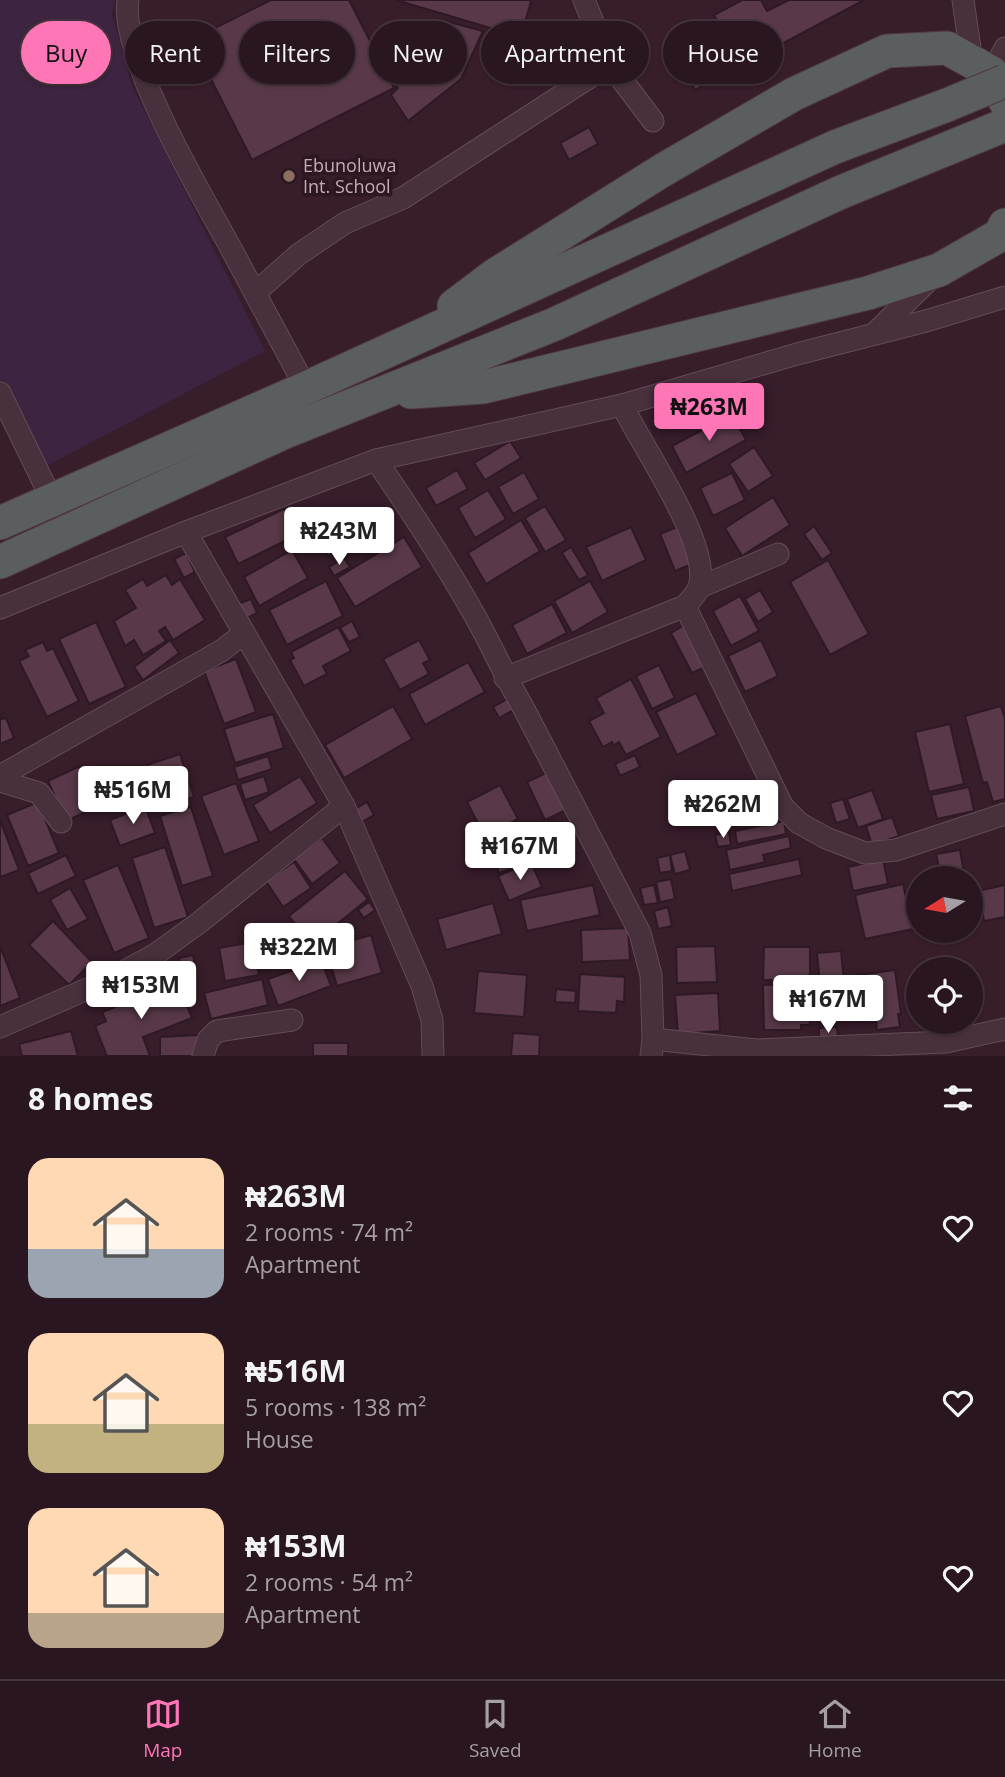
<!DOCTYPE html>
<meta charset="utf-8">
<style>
body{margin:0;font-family:"Open Sans",sans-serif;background:#36232d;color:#f1f3f6;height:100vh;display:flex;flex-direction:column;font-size:26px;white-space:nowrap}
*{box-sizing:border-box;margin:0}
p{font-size:23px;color:#a59fa5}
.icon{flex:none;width:38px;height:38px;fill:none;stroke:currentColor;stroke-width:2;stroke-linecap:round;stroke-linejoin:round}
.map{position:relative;height:1056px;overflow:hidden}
.side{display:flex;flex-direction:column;background:#2a1620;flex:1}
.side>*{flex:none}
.top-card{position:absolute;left:21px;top:21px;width:964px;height:63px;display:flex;gap:14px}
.needle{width:46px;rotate:259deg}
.buttons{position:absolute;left:906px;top:866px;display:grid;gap:14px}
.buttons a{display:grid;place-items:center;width:77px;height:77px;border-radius:50%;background:#2a1620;box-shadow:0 2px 5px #0004,0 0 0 2px #46353e;font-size:35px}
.price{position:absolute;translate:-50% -60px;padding:0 16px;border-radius:7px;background:#fff;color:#222;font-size:23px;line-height:46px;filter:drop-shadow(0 2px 4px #0008)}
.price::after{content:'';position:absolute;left:50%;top:42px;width:21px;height:16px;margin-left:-10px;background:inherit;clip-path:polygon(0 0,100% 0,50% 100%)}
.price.active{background:#ff76b6;color:#111}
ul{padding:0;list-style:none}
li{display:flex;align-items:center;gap:21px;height:175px;padding:0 28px}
li span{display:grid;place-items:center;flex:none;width:196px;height:140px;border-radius:21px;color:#555}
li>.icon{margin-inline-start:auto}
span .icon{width:84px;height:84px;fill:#fffc;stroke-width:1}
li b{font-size:30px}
h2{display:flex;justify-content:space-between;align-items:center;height:84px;padding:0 28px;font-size:30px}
.chip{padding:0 24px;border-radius:32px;background:#2a1620;box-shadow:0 2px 5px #0004,0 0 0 2px #46353e;font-size:24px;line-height:63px}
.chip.active{background:#ff76b6;color:#111}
.tabs{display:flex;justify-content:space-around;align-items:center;height:98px;border-top:2px solid #46353e;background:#2a1620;font-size:19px;color:#a59fa5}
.tabs a{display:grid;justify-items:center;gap:4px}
.tabs .active{color:#ff76b6}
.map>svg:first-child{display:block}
</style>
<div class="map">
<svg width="1005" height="1056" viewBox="0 0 1005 1056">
<rect width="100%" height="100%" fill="#381d2b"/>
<path fill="#3d2440" d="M0 0H115L112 14 132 86 265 351 35 472 0 407Z"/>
<g fill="#593949" stroke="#2f1924" stroke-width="2">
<path d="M271 0H349L394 88 252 160 191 40Z"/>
<path d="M396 0H529L531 1 521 37Z"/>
<path d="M742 0H761L767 11 789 0H864L695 90 678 59 724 34 714 15Z"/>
<path d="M445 21 483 31 461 79 408 121 391 95 398 88 393 81 427 53Z"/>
<path d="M589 127 598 144 569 160 560 143Z"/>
<path d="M732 414 746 440 686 473 672 446Z"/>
<path d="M510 441 521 458 485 480 474 463Z"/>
<path d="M754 447 773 476 748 492 729 464Z"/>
<path d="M457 470 468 489 436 506 426 488Z"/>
<path d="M524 472 539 499 513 514 498 487Z"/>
<path d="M732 473 745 500 713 516 700 488Z"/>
<path d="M488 490 506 519 475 538 458 508Z"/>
<path d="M773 497 790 525 742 556 725 528Z"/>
<path d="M545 506 566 540 545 552 525 518Z"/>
<path d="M284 509 297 535 238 564 225 537Z"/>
<path d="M521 520 540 551 486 584 468 553Z"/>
<path d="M344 521 355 542 328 556 317 535Z"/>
<path d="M814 526 832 553 822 560 804 534Z"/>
<path d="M631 527 646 560 602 581 586 547Z"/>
<path d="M677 527 692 564 675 571 660 534Z"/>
<path d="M404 537 422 567 355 607 337 578Z"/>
<path d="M571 547 588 575 579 580 562 553Z"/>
<path d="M292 550 308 578 259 606 244 577Z"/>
<path d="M186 553 195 572 184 578 174 559Z"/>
<path d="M344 558 350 567 334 576 329 567Z"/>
<path d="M828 560 869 634 830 655 790 582Z"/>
<path d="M166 575 172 585 180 579 205 620 173 640 165 627 159 631 166 641 143 655 134 640 125 646 114 621 136 608 125 590 143 579 147 586Z"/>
<path d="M326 581 343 616 287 645 269 610Z"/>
<path d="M590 581 608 612 572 633 554 601Z"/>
<path d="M760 590 773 612 758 622 745 599Z"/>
<path d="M740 596 759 631 731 646 713 611Z"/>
<path d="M251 599 257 613 245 619 238 604Z"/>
<path d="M552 604 567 633 527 654 512 625Z"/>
<path d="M352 621 360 637 349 642 340 628Z"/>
<path d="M96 622 126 687 89 704 59 639Z"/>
<path d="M683 626 705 667 692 673 671 633Z"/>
<path d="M338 627 351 651 323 666 327 674 304 686 290 660 294 658 291 652Z"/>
<path d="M170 640 179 653 143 680 134 667Z"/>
<path d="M419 640 430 660 423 663 429 674 400 690 383 659Z"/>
<path d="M761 640 778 676 745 692 728 656Z"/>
<path d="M43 642 47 651 53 648 79 701 47 717 19 661 29 656 25 650Z"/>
<path d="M236 659 256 712 224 724 204 671Z"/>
<path d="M468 662 485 692 425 725 409 694Z"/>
<path d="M659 665 675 698 652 709 636 676Z"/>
<path d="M631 679 661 737 626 755 619 742 614 745 612 742 603 747 589 721 604 713 596 698Z"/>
<path d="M696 693 717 735 677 755 656 712Z"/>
<path d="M511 697 517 708 499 718 493 707Z"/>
<path d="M393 706 412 739 344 778 325 745Z"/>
<path d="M1001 706 1005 719V799L993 802 987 782 983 783 965 716Z"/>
<path d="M273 714 284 748 235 763 224 729Z"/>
<path d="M0 715 2 719 6 718 14 738 0 744Z"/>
<path d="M950 724 964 784 929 792 915 732Z"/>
<path d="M180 754 194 797 160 807 147 765Z"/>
<path d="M635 755 640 767 620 776 615 764Z"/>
<path d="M268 756 272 769 238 780 234 767Z"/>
<path d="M80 766 99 806 66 821 48 781Z"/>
<path d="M548 772 566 810 545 820 527 782Z"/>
<path d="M264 776 269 792 245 800 240 784Z"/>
<path d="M300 776 317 803 270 833 253 805Z"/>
<path d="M236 783 259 841 224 855 201 796Z"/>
<path d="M500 785 518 819 485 837 467 802Z"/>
<path d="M969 787 974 811 937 819 931 795Z"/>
<path d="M872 790 883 819 858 828 847 799Z"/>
<path d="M843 799 850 819 836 823 830 803Z"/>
<path d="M38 802 59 853 28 866 7 815Z"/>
<path d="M367 802 374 815 362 822 355 809Z"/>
<path d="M145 806 155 833 120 846 110 820Z"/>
<path d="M191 807 213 876 182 886 160 816Z"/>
<path d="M892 817 899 836 872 845 866 826Z"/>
<path d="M0 820 19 870 0 877Z"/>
<path d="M554 820 565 849 499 873 488 844Z"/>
<path d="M784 821 786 834 737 844 735 831Z"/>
<path d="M729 832 731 845 718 847 715 835Z"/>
<path d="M789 836 791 848 763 855 765 862 730 870 726 850Z"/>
<path d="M322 838 340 863 312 884 294 859 308 843 310 847Z"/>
<path d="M165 847 188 917 154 928 132 858Z"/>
<path d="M960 850 965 878H941L936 854Z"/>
<path d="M685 851 690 870 675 874 670 855Z"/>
<path d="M66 855 76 876 38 894 28 873Z"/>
<path d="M670 855 672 871 660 873 657 858Z"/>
<path d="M799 859 802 875 732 891 729 874Z"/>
<path d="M883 859 888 884 853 891 848 867Z"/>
<path d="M294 862 311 888 283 907 266 881Z"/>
<path d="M531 862 542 887 509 901 498 876Z"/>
<path d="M118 865 149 938 114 953 83 880Z"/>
<path d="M345 871 368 899 311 945 289 916Z"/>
<path d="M671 879 675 899 660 902 656 882Z"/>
<path d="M903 884 913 929 865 939 855 895Z"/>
<path d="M593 885 600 915 527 931 520 900Z"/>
<path d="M654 885 658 903 644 905 640 888Z"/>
<path d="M1005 885V917L984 921 978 891Z"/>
<path d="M70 888 88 919 67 930 50 900Z"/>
<path d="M369 902 375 910 364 918 358 910Z"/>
<path d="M493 903 502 934 446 950 437 919Z"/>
<path d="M668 907 672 926 658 929 654 911Z"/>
<path d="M53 921 92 962 69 985 29 945Z"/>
<path d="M628 928 630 960 582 962 581 930Z"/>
<path d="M371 935 382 973 337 986 326 948Z"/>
<path d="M253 942 259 975 225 981 219 948Z"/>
<path d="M0 946 20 998 0 1006Z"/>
<path d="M715 946 717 982 677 983 676 947Z"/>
<path d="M764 947H810V980H763Z"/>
<path d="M841 951 844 982 820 984 817 953Z"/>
<path d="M193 955 197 974 184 977 179 958Z"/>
<path d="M321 960 331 986 278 1006 268 979Z"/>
<path d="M895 970 901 1014H898L900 1027 877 1030 876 1020 858 1022 852 976Z"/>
<path d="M478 971 527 975 524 1017 474 1013Z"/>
<path d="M580 974 625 977 624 1002 617 1001 616 1013 578 1011Z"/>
<path d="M262 979 268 1005 211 1019 204 993Z"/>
<path d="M178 983 192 1018 143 1037 150 1056H107L95 1026 106 1021 102 1012Z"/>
<path d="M804 984V995H809L810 1025H801V1030H764L763 985Z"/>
<path d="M556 989 576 991 575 1003 555 1002Z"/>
<path d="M718 993 720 1031 678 1034 675 995Z"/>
<path d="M837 1027 838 1041 819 1042V1028Z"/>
<path d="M71 1031 78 1056H22L19 1044Z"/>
<path d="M513 1033 540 1035 539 1056H511Z"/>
<path d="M198 1035V1056H160V1037Z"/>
<rect x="313" y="1043" width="35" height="13"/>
</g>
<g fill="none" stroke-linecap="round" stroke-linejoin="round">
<defs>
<g id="minor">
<path d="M128 0C119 54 199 191 227 241 253 290 280 339 306 388"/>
<path d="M584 0 610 64 653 121"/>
<path d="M963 0 972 62"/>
<path d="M992 73 1005 48"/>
<path d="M255 293 299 254 345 223 403 198 610 64"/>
<path d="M875 333 932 277"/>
<path d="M0 393 52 500"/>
<path d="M376 460C411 511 445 562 475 616 492 646 505 677 523 707L640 933 651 975 653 1039 651 1056"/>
<path d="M186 532 344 806 422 986 432 1020 433 1056"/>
<path d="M700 587 778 554"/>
<path d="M685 606 783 807 799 823 826 838 865 853 896 850 1005 814"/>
<path d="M0 608 186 532 376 460 622 405 797 354 926 321 1005 297"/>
<path d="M505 678 685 606C691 599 699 592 700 583 708 540 643 448 622 405"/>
<path d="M0 776 221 651 243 634"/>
<path d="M0 781 39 793 61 822"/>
<path d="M0 1027 108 980 156 954 200 922 344 806"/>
<path d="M653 1039 756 1050 946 1042 1005 1029"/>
<path d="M203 1056 208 1040 217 1031 292 1020"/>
</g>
<g id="trunk">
<path d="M454 306 495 275 663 170 794 94 887 51 947 48 992 73 1005 101"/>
<path d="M411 392 483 387 868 293 939 270 1000 235 1005 225"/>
<path d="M0 523 306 388 835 147 947 105"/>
<path d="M0 562 285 432 555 324 839 193 1005 125"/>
</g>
</defs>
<use href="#minor" stroke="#644c57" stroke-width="23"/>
<use href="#trunk" stroke="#503944" stroke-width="35"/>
<use href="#minor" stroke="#48313d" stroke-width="21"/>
<use href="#trunk" stroke="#5b5e5e" stroke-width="33"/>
<defs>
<path id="trunk-bridge" d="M947 105 1005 81"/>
</defs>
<use href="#trunk-bridge" stroke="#503944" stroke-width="35" stroke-linecap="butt"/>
<use href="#trunk-bridge" stroke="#5b5e5e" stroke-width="33"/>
</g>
<circle fill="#8d6e63" stroke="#2d1722" stroke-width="2.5" cx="289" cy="176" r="7"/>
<g text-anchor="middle" stroke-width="7" stroke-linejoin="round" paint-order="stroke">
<g font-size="18" fill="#c6abb7" stroke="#2d1722" text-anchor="start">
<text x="303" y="172">Ebunoluwa<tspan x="303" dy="21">Int. School</tspan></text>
</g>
</g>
</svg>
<div class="buttons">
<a><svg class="needle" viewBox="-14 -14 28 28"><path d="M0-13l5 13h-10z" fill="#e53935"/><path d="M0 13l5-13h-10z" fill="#a59fa5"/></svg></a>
<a><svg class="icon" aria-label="locate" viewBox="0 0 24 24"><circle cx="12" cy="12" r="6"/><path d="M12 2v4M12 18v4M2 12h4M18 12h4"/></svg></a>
</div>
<b class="price active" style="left:709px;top:443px">₦263M</b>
<b class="price" style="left:339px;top:567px">₦243M</b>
<b class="price" style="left:133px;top:826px">₦516M</b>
<b class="price" style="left:723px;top:840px">₦262M</b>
<b class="price" style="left:520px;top:882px">₦167M</b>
<b class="price" style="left:299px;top:983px">₦322M</b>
<b class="price" style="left:141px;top:1021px">₦153M</b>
<b class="price" style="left:828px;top:1035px">₦167M</b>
<div class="top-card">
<a class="chip active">Buy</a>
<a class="chip">Rent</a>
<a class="chip">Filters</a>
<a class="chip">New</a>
<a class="chip">Apartment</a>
<a class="chip">House</a>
</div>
</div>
<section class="side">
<h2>8 homes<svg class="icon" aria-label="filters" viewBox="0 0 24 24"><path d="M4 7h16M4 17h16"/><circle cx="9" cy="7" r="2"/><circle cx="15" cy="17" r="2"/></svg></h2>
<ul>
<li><span style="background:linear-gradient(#ffd9b3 65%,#9aa5b1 0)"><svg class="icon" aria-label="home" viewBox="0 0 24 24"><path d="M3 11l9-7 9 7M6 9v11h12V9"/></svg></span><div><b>₦263M</b><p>2 rooms · 74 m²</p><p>Apartment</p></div><svg class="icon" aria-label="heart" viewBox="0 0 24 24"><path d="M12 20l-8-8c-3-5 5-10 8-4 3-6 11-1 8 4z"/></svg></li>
<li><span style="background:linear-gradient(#ffd9b3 65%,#c2b280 0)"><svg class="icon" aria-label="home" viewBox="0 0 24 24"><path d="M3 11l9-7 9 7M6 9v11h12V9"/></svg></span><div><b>₦516M</b><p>5 rooms · 138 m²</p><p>House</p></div><svg class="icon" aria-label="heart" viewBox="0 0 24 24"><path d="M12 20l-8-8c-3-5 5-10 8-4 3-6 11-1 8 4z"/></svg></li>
<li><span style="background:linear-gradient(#ffd9b3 75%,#b9a48a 0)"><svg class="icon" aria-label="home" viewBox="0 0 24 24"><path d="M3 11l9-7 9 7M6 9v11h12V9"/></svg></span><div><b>₦153M</b><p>2 rooms · 54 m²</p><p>Apartment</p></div><svg class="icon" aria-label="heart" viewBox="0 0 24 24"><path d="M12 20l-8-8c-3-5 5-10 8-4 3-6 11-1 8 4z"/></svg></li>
</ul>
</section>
<nav class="tabs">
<a class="active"><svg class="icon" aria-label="map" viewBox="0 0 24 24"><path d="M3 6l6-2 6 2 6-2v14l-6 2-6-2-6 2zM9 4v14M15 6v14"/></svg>Map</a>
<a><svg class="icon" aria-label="saved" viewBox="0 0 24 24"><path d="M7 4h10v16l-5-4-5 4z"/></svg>Saved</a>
<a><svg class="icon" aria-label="home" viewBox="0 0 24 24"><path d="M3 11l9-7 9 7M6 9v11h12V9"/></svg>Home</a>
</nav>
